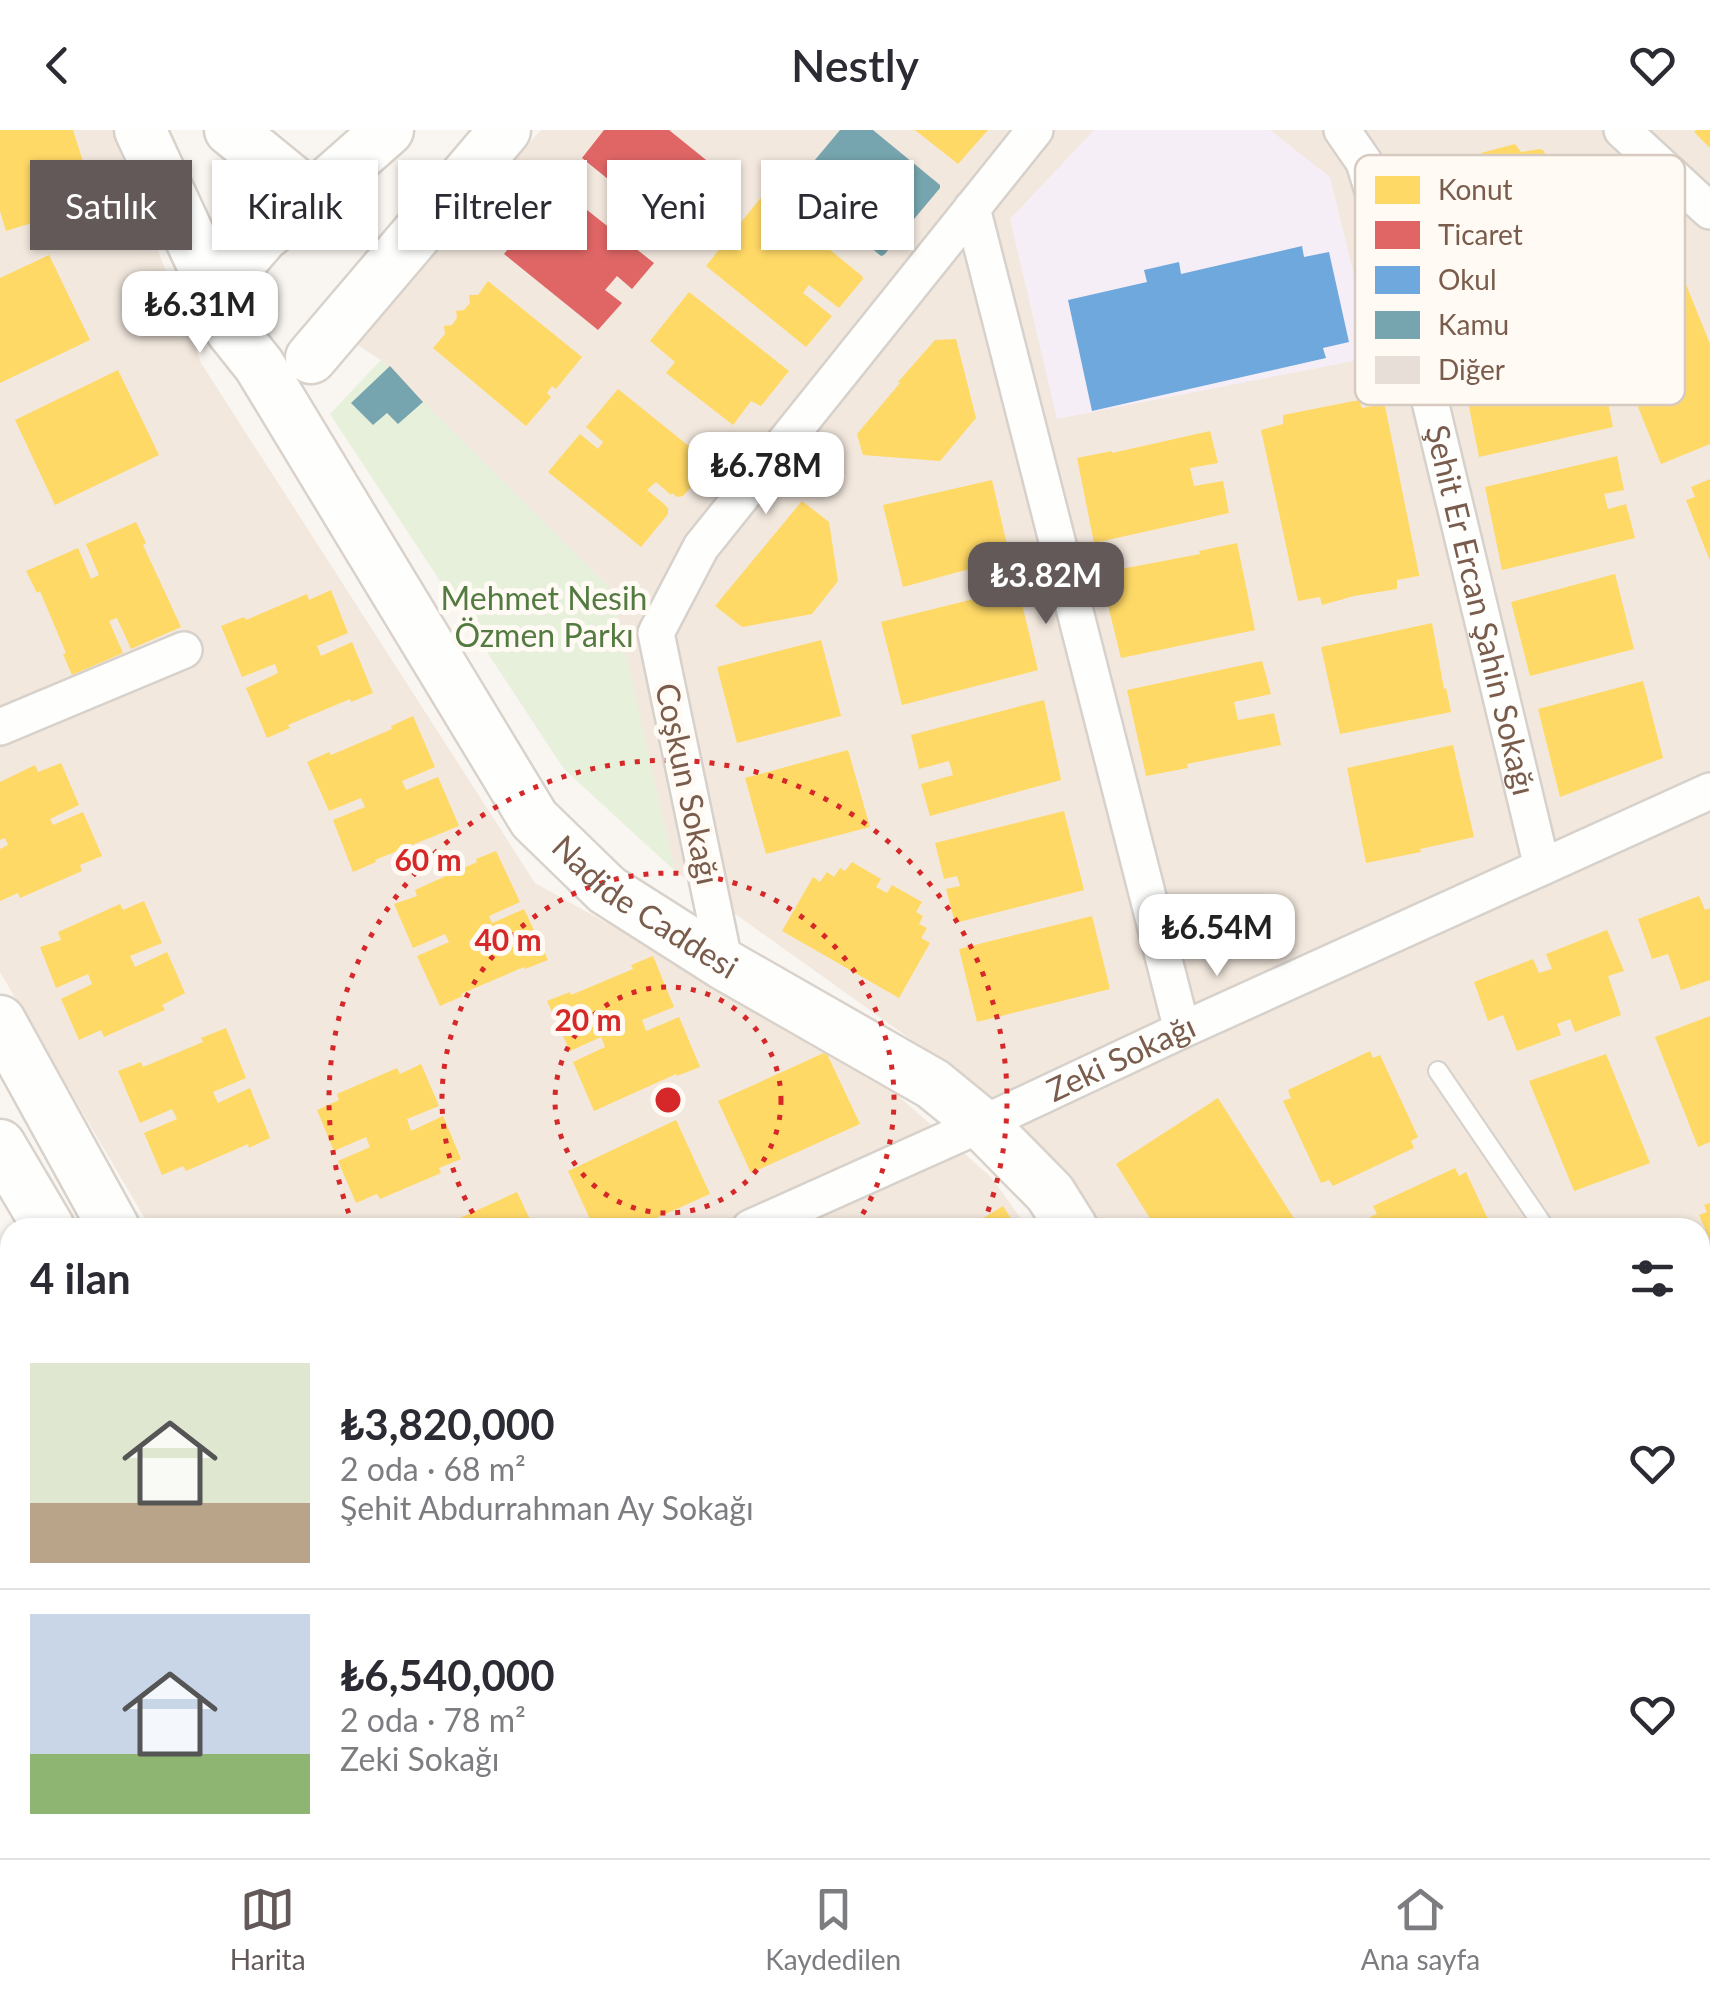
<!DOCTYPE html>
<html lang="tr">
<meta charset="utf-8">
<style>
body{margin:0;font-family:Lato,sans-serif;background:#f7f7f7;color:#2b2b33;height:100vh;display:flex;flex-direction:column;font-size:38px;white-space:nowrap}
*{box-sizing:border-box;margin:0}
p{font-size:32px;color:#7c7c81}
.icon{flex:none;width:55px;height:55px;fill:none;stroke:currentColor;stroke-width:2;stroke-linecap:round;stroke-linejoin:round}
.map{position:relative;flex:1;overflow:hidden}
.side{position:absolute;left:0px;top:1088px;width:1710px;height:642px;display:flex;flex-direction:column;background:#fff;border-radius:30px 30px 0 0;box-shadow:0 2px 8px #0004}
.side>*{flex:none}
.guide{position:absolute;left:30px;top:30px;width:1000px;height:90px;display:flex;gap:20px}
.price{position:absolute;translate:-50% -85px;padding:0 22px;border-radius:20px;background:#fff;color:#222;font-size:32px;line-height:65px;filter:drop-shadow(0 2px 5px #0008)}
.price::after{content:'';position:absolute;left:50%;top:60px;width:30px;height:22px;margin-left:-15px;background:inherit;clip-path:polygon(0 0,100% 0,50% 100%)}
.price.on{background:#625958;color:#fff}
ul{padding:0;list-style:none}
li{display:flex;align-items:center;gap:30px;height:250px;padding:0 30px}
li+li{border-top:2px solid #e1e1e2}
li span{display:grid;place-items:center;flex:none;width:280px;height:200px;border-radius:0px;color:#555}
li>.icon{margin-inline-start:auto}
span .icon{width:120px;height:120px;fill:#fffc;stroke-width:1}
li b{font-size:42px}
h2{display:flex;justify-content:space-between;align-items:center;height:120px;padding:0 30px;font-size:42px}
.pill{padding:0 35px;border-radius:0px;background:#fff;box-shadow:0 2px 8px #0004;font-size:35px;line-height:90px}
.pill.on{background:#625958;color:#fff}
header{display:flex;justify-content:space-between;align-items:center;height:130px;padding:0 30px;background:#fff;font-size:45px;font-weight:600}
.tabs{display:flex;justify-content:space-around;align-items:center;height:140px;border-top:2px solid #e1e1e2;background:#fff;font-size:28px;color:#7c7c81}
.tabs a{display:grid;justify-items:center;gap:5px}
.tabs .on{color:#625958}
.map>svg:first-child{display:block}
</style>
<header><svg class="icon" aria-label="back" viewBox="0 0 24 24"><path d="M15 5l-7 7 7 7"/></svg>Nestly<svg class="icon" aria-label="heart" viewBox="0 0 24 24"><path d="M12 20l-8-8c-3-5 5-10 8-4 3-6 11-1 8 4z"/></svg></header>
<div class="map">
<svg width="1710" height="1728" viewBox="0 0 1710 1728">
<rect width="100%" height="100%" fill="#f9f5f0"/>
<g fill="#f2e8de">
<path d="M0 0H112L201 233 535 753 865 937 991 1047 1027 1097H150L0 842Z"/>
<path d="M541 0H1710V1728H1535L1529 1720H1700V1098L1077 1097 972 953 675 741 610 459 381 230 353 212Z"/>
<path d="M10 1295V1720H378L383 1728H0V1299Z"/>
<path d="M509 1720H1462L1467 1728H514Z"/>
</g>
<path fill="#f6eef6" d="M1094 0H1270L1330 47 1374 227 1057 289 1010 89Z"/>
<path fill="#e7f0db" d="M381 230 611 459 675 741 564 639 330 284Z"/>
<g fill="#ffd966">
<path d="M0 0H73L96 73 6 101 0 81Z"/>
<path d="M915 0H988L958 34Z"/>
<path d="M1696 0H1710V18L1694 2Z"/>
<path d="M1515 14 1521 22 1540 19 1544 21 1559 80 1558 86 1554 87 1559 106 1565 109 1581 169 1578 175 1561 179 1559 188 1524 196 1509 138 1495 142 1510 197 1476 204 1472 203 1469 197 1452 200 1448 198 1434 141 1438 135 1435 125 1430 107 1427 108 1411 52 1413 47 1431 42 1433 34 1468 27 1482 86 1497 83 1481 23Z"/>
<path d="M763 65 862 146 863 149 839 178 809 155 803 163 832 186 806 217 706 136Z"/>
<path d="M49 125 90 210 0 253V148Z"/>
<path d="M488 151 582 227 556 259 552 256 547 263 551 267 526 296 433 218 445 204 444 196 452 195 457 188 456 181 464 180 470 173 469 165H478Z"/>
<path d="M1685 152 1710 214V314L1661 334 1638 277 1655 270 1619 178Z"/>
<path d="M689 162 789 241 761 276 751 271 733 295 666 243 675 232 650 211Z"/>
<path d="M956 209 976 288 940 331 863 325 857 304 900 253 898 252 935 210Z"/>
<path d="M1595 216 1602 247 1560 256 1562 267 1565 275 1606 264 1613 297 1479 327 1462 242Z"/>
<path d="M118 240 159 325 55 375 15 290Z"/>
<path d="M618 259 711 334 683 366 677 367 672 363 671 365 656 352 647 360 663 373 668 378V384L641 417 548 342 580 304 598 319 603 312 586 297Z"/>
<path d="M1359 270 1362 278 1383 274 1385 276 1419 444V446L1397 450V459L1354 466 1322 475 1320 467 1298 471 1261 300 1283 294V285Z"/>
<path d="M1210 301 1218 333 1190 338 1194 356 1223 351 1229 383 1094 413 1077 328 1112 321V323Z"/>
<path d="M1617 326 1624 360 1604 364 1608 379 1626 374 1635 408 1502 440 1485 357Z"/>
<path d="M1710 349V431L1686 370 1695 367 1691 357Z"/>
<path d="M992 350 1010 428 903 457 883 375Z"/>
<path d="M802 371 829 392 838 451 812 484 742 497 715 476Z"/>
<path d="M136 392 146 413 143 415 181 497 131 519 117 488 109 491 123 523 72 545 63 524 66 523 40 461 37 463 26 441 78 418 91 449 99 445 86 414Z"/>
<path d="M1237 413 1255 500 1121 528 1100 443 1200 424 1199 421Z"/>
<path d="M1615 444 1634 519 1530 546 1511 472Z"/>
<path d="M1018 458 1038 540 902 575 881 492Z"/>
<path d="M331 460 348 503 317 516 321 526 352 512 373 563 351 572 350 569 288 595 290 598 267 608 246 558 278 543 275 534 242 547 221 496 244 487 246 490 307 464 309 470Z"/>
<path d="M1432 493 1444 559 1446 558 1451 582 1340 604 1321 517Z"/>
<path d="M821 510 841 586 737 613 717 537Z"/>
<path d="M1262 531 1271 564 1234 572 1238 590 1274 583 1281 615 1187 634 1188 638 1146 646 1127 560Z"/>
<path d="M1643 551 1663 628 1560 667 1538 579Z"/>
<path d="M1044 570 1061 650 930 686 921 654 953 645 949 631 919 639 911 605Z"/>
<path d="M413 586 435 637 402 651 406 660 438 647 459 696 375 730 376 732 353 742 333 690 365 677 361 668 329 681 307 632 329 622 331 625 392 599 391 596Z"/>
<path d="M1453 615 1474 707 1420 719 1421 722 1366 733 1347 638Z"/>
<path d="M848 620 870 697 766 724 745 648Z"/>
<path d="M61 633 79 675 50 689 53 695 83 682 102 726 80 735 82 741 20 768 18 763 0 771V719L8 715 5 708 0 710V652L35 635 38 642Z"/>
<path d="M1064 681 1084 760 955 793 946 759 960 756 957 746 944 749 935 713Z"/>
<path d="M496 721 520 772 489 786 492 793 524 779 548 830 525 839 524 837 461 864 463 866 440 876 417 826 449 812 445 804 413 818 394 774 417 766 415 760 477 732 476 729Z"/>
<path d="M852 732 881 749 876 757 887 763 892 755 922 772 916 782 923 786 919 794 927 798 921 808 930 813 899 868 782 801 813 747 820 752 827 742 834 747 840 738 845 741Z"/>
<path d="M1699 766 1705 780 1710 778V850L1681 860 1668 824 1652 829 1638 789Z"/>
<path d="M144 771 162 813 130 826 135 837 167 822 185 863 162 875 165 880 104 907 101 900 79 910 61 869 92 854 88 844 56 858 40 817 61 810 58 802 120 774 123 780Z"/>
<path d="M1092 786 1110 859 977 892 959 819Z"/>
<path d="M1607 800 1624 841 1608 846 1621 885 1575 902 1570 889 1557 894 1561 905 1517 921 1503 885 1488 891 1474 852 1533 829 1539 843 1552 839 1546 824Z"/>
<path d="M653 826 674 877 642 890 646 901 679 887 700 937 677 946 676 944 594 981 573 932 605 917 601 907 570 921 547 871 570 862 571 865 633 839 631 835Z"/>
<path d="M1710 886V1012L1698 1017 1655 907Z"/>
<path d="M226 898 246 948 213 962 218 973 250 958 270 1008 249 1018 248 1014 186 1041 183 1036 162 1045 144 1003 177 989 172 979 140 993 118 941 141 932 143 937 203 912 201 908Z"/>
<path d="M1370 921 1373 928 1380 925 1418 1007 1411 1011 1414 1018 1333 1056 1329 1050 1321 1053 1283 971 1291 968 1288 960Z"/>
<path d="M826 922 860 994 751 1043 718 971Z"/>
<path d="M1606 924 1650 1033 1574 1061 1529 951Z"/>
<path d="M421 934 439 976 407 989 411 1001 443 986 461 1029 439 1038 441 1043 380 1069 377 1064 356 1073 338 1031 370 1017 366 1007 334 1021 317 980 339 970 337 964 397 938 400 944Z"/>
<path d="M1218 968 1300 1098H1156L1116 1034Z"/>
<path d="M676 990 710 1064 634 1098H594L568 1041Z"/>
<path d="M1455 1038 1459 1046 1466 1042 1492 1098H1375L1370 1087 1377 1084 1373 1076Z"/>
<path d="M517 1062 534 1098H438Z"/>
<path d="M1710 1073V1110L1699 1085 1707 1082 1704 1075Z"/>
<path d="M1003 1076 1017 1098H967Z"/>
<path d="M1708 1392 1710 1508 1700 1512V1396Z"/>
<path d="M10 1403V1471L0 1476V1407Z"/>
<path d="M10 1701V1720H32L36 1728H0V1706Z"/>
<path d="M143 1720H208L192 1728H147Z"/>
<path d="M571 1720H649L653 1728H563L561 1726Z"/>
<path d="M694 1720H782L769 1728H699Z"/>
<path d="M935 1720H1071L1074 1728H939Z"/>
<path d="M1107 1720H1187L1168 1728H1111Z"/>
<path d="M1552 1720H1652L1649 1728H1548Z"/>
</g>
<g fill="#e06666">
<path d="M604 0H669L726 46 677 105 582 28Z"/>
<path d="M558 57 654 133 632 159 617 146 605 160 622 173 598 200 504 124Z"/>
</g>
<path fill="#6fa8dc" d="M1302 116 1304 127 1329 122 1349 212 1323 218 1326 228 1092 281 1068 170 1147 152 1144 140 1179 132 1181 144Z"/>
<g fill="#76a5af">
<path d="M840 0H873L940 55V58L884 125 881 126 794 55Z"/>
<path d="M390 236 423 272 398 294 387 283 373 295 351 273Z"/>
</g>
<path fill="#e6ded7" d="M0 1162 10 1179V1252L0 1258Z"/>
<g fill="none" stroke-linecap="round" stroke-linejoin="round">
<defs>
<g id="lane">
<path d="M1438 941 1545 1098"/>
<path d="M1700 1196 1710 1193"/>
<path d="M1384 1728 1411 1720"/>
</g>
<g id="street">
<path id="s1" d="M1342 0 1364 32 1403 159 1542 737"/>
<path d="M1622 0 1710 81"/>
<path d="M972 78 1182 900"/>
<path d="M0 597 184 520"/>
<path d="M725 835 656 503 701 417 1035 0"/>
<path id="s2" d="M750 1098 982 994 1182 900 1710 661"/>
<path d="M1708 1728 1710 1725"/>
</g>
<g id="secondary">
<path id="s3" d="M140 0 220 172 231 200 259 235 534 689 607 760 725 835 933 954 982 994 1050 1063 1072 1098"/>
<path d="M230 0 312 67"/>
<path d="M220 172 231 143 263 106 312 67 388 0"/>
<path d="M311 228 505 0"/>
<path d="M0 891 114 1098"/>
<path d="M0 1015 49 1098"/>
<path d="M0 1327 10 1324"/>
<path d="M420 1720 425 1728"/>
<path d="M469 1720 473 1728"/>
<path d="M1504 1720 1508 1728"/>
</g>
</defs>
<use href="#lane" stroke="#d7d1cb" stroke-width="22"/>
<use href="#street" stroke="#d7d1cb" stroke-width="40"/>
<use href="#secondary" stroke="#d9d2cb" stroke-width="55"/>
<use href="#lane" stroke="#fefefd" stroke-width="18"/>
<use href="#street" stroke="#fefefd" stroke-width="35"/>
<use href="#secondary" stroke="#fefefd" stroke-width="50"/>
</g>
<g fill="none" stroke="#d62828" stroke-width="5" stroke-dasharray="5 10">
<circle cx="668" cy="970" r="113"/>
<path d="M481 1096A226 226 0 1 1 855 1096"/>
<path d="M354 1097A339 339 0 1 1 982 1097"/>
</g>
<g text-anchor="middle" stroke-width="10" stroke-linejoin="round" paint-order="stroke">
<g font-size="32" fill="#537a41" stroke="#fffaf3">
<text x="544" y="480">Mehmet Nesih<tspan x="544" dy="37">Özmen Parkı</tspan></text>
</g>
<g font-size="32" fill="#7a5c4d" stroke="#fffaf3">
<text dy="11" stroke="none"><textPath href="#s1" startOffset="502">Şehit Er Ercan Şahin Sokağı</textPath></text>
<text transform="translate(687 654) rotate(78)" y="11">Coşkun Sokağı</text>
<text dy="11" stroke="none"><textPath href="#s3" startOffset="938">Nadide Caddesi</textPath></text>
<text dy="11" stroke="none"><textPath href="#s2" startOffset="408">Zeki Sokağı</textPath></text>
</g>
</g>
<rect x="1355" y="25" width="330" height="250" rx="15" fill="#fffaf3" stroke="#d7cbc1" stroke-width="2.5"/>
<rect x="1375" y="46" width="45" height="28" fill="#ffd966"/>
<rect x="1375" y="91" width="45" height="28" fill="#e06666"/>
<rect x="1375" y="136" width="45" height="28" fill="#6fa8dc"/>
<rect x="1375" y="181" width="45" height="28" fill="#76a5af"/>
<rect x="1375" y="226" width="45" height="28" fill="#e6ded7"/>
<g font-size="28" fill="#7a5c4d">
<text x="1438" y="70">Konut</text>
<text x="1438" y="115">Ticaret</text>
<text x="1438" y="160">Okul</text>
<text x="1438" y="205">Kamu</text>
<text x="1438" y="250">Diğer</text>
</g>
<circle cx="668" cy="970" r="15" fill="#d62828" stroke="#fffaf3" stroke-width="5"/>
<g font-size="30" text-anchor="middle" font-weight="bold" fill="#d62828" stroke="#fffaf3" stroke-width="10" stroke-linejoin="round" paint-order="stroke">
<text x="428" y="741">60 m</text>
<text x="508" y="821">40 m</text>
<text x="588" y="901">20 m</text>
</g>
</svg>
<b class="price" style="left:200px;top:226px">₺6.31M</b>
<b class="price" style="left:766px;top:387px">₺6.78M</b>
<b class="price on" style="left:1046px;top:497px">₺3.82M</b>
<b class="price" style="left:1217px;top:849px">₺6.54M</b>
<div class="guide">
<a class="pill on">Satılık</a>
<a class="pill">Kiralık</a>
<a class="pill">Filtreler</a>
<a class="pill">Yeni</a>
<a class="pill">Daire</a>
</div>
<section class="side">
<h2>4 ilan<svg class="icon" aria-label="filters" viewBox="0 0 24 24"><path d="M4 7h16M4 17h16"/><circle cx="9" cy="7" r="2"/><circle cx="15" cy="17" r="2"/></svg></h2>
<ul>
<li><span style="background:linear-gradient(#dfe7d0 70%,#b9a48a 0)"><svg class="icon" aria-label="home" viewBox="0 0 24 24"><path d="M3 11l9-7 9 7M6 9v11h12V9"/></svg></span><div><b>₺3,820,000</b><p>2 oda · 68 m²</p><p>Şehit Abdurrahman Ay Sokağı</p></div><svg class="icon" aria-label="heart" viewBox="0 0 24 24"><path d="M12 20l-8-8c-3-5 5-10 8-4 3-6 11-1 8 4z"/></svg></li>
<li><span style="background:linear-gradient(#c9d6e8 70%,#8fb573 0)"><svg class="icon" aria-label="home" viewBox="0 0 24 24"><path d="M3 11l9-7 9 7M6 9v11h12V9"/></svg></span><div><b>₺6,540,000</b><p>2 oda · 78 m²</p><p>Zeki Sokağı</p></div><svg class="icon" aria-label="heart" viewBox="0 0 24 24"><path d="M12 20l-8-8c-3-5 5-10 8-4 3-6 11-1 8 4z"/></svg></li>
</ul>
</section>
</div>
<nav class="tabs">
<a class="on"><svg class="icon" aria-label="map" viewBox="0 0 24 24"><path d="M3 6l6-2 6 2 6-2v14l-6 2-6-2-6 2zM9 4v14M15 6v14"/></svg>Harita</a>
<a><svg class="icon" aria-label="saved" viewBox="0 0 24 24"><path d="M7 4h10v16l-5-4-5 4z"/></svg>Kaydedilen</a>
<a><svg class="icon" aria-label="home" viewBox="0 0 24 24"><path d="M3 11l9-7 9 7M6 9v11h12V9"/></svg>Ana sayfa</a>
</nav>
